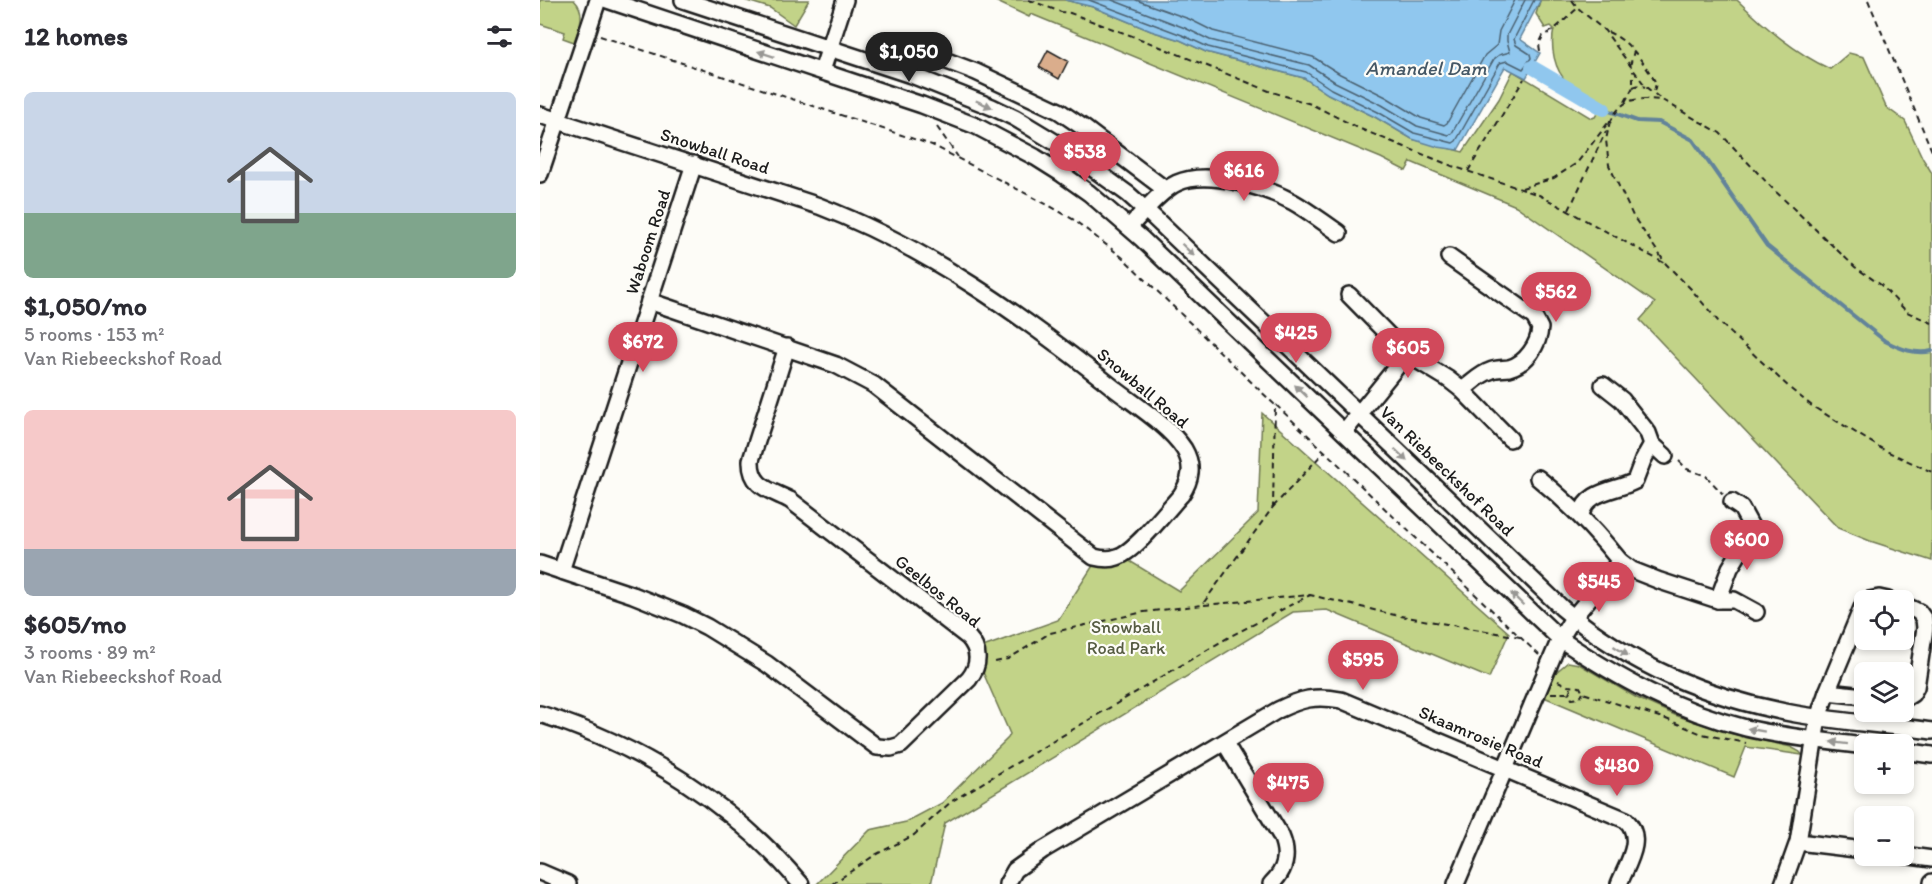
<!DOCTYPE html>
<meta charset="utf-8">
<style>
body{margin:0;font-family:Itim,sans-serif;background:#f2f2f3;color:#2b2b33;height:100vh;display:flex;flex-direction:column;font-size:22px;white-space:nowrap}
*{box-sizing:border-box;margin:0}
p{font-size:20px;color:#7c7c81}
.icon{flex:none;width:33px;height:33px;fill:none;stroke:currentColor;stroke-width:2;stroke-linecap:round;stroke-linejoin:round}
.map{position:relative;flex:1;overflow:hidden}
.drawer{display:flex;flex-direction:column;background:#fff;width:540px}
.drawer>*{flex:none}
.fabs{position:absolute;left:1314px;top:590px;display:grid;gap:12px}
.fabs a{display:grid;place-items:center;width:60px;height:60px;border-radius:9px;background:#fff;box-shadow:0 3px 9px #0003;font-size:30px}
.price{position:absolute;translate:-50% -51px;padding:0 14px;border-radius:21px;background:#d1495b;color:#fff;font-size:20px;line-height:39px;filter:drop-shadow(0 2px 3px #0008)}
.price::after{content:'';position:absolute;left:50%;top:36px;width:18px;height:14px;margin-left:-9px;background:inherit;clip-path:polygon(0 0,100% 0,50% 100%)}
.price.active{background:#222;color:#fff}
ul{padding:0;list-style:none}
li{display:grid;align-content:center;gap:12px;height:318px;padding:0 24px}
li span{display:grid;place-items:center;height:186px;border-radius:9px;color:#555}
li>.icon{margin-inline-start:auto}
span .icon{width:108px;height:108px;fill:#fffc;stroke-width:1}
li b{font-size:26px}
h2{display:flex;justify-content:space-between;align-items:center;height:72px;padding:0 24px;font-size:26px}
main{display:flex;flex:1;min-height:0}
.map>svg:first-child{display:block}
</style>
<main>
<section class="drawer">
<h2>12 homes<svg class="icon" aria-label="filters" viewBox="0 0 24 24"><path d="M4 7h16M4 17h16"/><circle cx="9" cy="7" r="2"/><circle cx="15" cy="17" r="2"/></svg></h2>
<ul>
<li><span style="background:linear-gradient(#c9d6e8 65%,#7fa58c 0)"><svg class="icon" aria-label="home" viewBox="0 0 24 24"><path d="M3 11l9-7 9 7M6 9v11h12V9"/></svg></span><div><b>$1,050/mo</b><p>5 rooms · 153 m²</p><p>Van Riebeeckshof Road</p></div></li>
<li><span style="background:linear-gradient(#f6c9c9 75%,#9aa5b1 0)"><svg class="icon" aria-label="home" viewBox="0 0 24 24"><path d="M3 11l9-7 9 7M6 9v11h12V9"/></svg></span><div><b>$605/mo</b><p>3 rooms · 89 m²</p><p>Van Riebeeckshof Road</p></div></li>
</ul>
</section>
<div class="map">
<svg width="1392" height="884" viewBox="0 0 1392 884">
<rect width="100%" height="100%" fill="#fdfcf7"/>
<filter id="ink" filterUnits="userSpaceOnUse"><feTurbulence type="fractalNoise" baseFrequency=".0167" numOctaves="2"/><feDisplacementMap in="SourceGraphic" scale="12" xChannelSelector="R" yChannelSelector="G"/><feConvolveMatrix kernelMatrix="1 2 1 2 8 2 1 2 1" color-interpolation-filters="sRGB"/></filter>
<g filter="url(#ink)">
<g fill="#c2d388" stroke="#6f7852" stroke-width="1.5">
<path d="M0 0H34C47 13 39 27 34 42L23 38 25 32 0 24Z"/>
<path d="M204 0H269L254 25 230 8Z"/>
<path d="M453 0H525L553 7 611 31 640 40 666 52 764 78 788 94 835 117 872 139 923 152 959 99 973 71 1051 118 1055 117 1060 109 1056 107V102L1053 99C1045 94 1035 89 1028 83 1014 70 1010 47 1014 29L1011 26 1005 28 996 14 1000 1 999 0H1197C1225 27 1255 53 1290 69L1309 53 1324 57 1346 107 1365 121 1383 159 1392 173V561L1330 541 1298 528 1100 320 1115 303 976 206 871 162 866 171 841 158 491 14 489 17Z"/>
<path d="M722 413 969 633 949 678 787 610 753 612 405 823 391 884H277L330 830 366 822 402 803 468 738 470 734 442 670 445 660 443 647 518 620 554 564 588 560 639 591 718 513Z"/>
<path d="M1028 662 1039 664 1097 698 1135 715 1189 733 1251 747 1260 752 1262 755 1206 747 1194 777 1004 697 1015 673Z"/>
</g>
<path fill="#90c7ee" stroke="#62839a" stroke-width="1.5" d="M525 0H999L1000 1 980 39 1000 53 986 78 965 67 918 150 898 147 872 139 835 117 788 94 764 78 666 52 640 40 611 31 553 7Z"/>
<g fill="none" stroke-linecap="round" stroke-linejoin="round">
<g stroke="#4a6070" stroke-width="1.5">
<path d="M549 0 642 35 668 47 766 72 791 89 838 112 874 133 913 143 916 141 960 63 967 61 983 69 991 58 990 54 976 45 974 39 994 0"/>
<path d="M572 0 645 28 670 40 769 65 795 82 842 105 877 126 909 135 912 133 954 59 959 55 970 52 967 41V35L985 0"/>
<path d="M596 0 649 19 673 31 773 57 800 74 846 97 881 118 904 125 907 123 945 55 957 45 959 31 975 0"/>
</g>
<path stroke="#62839a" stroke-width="4" d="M1064 109 1097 121 1119 122 1153 140 1227 246 1345 341C1361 349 1375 355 1392 351"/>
<path stroke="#90c7ee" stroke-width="14" d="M992 67 1064 109"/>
</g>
<path fill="#daad8c" stroke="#1c1c1c" stroke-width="1.5" d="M508 50 528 61 519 79 499 67Z"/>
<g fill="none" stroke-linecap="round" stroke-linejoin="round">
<defs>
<g id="minor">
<path d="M67 0 382 105 436 126 495 157 522 174 549 193 602 239 1020 639C1078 678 1137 711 1206 728 1245 737 1285 741 1324 746"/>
<path d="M143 0 374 76 452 107 475 118 523 147 588 194 606 210 1022 608C1091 666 1168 698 1256 714 1301 722 1347 725 1392 731"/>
<path d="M362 44 436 72 519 111 544 128 626 190"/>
<path d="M282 71 305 0"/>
<path d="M0 115 279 206C389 248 484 317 575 389 597 406 629 426 644 449 654 466 651 480 641 495 627 510 595 552 577 557 570 560 562 559 554 557L334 385 296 365 109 301"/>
<path d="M0 174 58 0"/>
<path d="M589 227C602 214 620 191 637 183 668 169 725 187 753 202 769 211 784 223 799 233"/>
<path d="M909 257 994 317 1000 328C999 344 986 364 969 368 963 369 956 368 950 371 940 374 931 384 922 390"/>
<path d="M809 295 867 354 908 379 922 390 970 439"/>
<path d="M1063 385 1082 400 1108 433 1112 444 1125 456"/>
<path d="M804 432 867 354"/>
<path d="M998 478C1029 503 1055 530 1080 561"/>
<path d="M1192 502 1201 508 1213 530 1230 541"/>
<path d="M1041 515C1046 490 1077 491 1095 481L1103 460 1112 444"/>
<path d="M0 564 93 595 143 615 167 627 227 664 337 747 351 748 361 745 429 679C440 665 440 650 428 637L250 500C230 490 210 487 211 460L247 347"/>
<path d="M21 571 154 164"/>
<path d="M1178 600 1190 568 1213 530"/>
<path d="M1329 600 1339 598 1348 600"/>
<path d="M1364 605 1379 612 1384 619 1385 628 1376 687 1372 694 1364 699"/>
<path d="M1287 692 1324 696"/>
<path d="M0 714C101 745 193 804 261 884"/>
<path d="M685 743 741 836C749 855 746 870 731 884"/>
<path d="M1364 751 1392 755"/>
<path d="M1258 842 1324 850"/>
<path d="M1363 855 1392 859"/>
<path d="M0 872 28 884"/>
<path d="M467 884 475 870 503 850 738 710C761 699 775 695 801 700L1086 820C1105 839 1087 864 1079 884"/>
<path d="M916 884 1020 639 1033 618 1080 561 1092 570 1120 581 1178 600H1194L1216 612"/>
<path d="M1243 884 1258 842 1278 718 1287 692 1324 603"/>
<path d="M1392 884V882"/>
</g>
</defs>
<use href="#minor" stroke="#1c1c1c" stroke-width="20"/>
<g stroke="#1c1c1c" stroke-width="2" stroke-dasharray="6 4.5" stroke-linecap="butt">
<path d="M489 0 521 12 530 13 603 40 729 91 771 104 818 128 912 166 999 195 1126 264"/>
<path d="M1032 0 1038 8 1065 31 1106 87 1122 100 1180 133 1233 189 1315 267 1341 285 1367 312 1392 323"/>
<path d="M1328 0 1392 151"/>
<path d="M1068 32C1090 41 1104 63 1116 83L1114 92"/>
<path d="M60 36 392 145 508 205 534 220 582 257 735 405 733 507 662 605 604 612 510 633 468 659 451 663"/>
<path d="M1000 51 999 44 1003 36C1015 31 1027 17 1038 8"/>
<path d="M1090 66 1094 51"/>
<path d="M1093 87 1099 85 1105 87"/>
<path d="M1085 102 1093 87V71"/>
<path d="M1070 121 1066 140 1069 165 1093 216 1126 264 1151 289 1178 321 1252 390 1272 406 1344 450 1392 472"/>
<path d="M1070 123C1082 97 1095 98 1122 100"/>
<path d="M397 127 418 157"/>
<path d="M928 171 984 79"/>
<path d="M982 188 1014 178 1037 163 1068 123"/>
<path d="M1029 210 1066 131"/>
<path d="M736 405 999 655"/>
<path d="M1139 461 1147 469 1166 476 1183 494"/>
<path d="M733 507 784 452"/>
<path d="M664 605 770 595 855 615 980 637"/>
<path d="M1018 681 1028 686 1040 687 1043 693 1126 719 1162 734 1206 743"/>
<path d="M1031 688 1029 693 1032 699 1040 698 1043 693"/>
<path d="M1011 693H1029"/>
<path d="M292 884 335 855 374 835 412 801 689 637 770 595"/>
</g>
<use href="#minor" stroke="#fdfcf7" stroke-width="15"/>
</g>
<defs><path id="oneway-solid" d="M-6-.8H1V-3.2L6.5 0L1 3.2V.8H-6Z" transform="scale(1.5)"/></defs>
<g fill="#989794">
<use href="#oneway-solid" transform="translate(226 54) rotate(-162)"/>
<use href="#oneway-solid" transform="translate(444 104) rotate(23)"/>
<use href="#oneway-solid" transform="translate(648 250) rotate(44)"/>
<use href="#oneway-solid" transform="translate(761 391) rotate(-136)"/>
<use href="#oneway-solid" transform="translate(861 455) rotate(44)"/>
<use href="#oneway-solid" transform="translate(977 599) rotate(-136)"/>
<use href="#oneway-solid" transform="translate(1081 651) rotate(33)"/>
<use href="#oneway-solid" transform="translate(1216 730) rotate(-170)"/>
<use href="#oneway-solid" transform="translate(1299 743) rotate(-173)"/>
</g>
</g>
<g text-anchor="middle" stroke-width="4.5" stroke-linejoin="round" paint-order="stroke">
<g font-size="18" fill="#1c1c1c" stroke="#fdfcf7">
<text transform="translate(175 151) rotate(18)" y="6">Snowball Road</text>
<text transform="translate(108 242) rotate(-72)" y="6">Waboom Road</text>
<text transform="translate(603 388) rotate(40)" y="6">Snowball Road</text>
<text transform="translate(907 471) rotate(44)" y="6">Van Riebeeckshof Road</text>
<text transform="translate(398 591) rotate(39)" y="6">Geelbos Road</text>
<text transform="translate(941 737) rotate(23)" y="6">Skaamrosie Road</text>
</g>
<g font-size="18" fill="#565c42" stroke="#fdfcf7">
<text x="586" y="633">Snowball<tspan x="586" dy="21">Road Park</tspan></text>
</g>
<g font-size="20" font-style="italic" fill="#455866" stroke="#fdfcf7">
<text x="886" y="75">Amandel Dam</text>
</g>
</g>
</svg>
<div class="fabs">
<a><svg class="icon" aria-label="locate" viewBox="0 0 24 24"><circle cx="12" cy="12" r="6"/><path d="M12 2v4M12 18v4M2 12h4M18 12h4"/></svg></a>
<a><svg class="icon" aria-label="layers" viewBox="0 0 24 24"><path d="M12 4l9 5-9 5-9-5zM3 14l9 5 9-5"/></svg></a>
<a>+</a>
<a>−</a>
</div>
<b class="price active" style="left:369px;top:83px">$1,050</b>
<b class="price" style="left:545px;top:183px">$538</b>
<b class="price" style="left:704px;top:202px">$616</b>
<b class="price" style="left:1016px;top:323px">$562</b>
<b class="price" style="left:756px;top:364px">$425</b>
<b class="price" style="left:103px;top:373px">$672</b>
<b class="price" style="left:868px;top:379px">$605</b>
<b class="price" style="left:1207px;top:571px">$600</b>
<b class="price" style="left:1059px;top:613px">$545</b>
<b class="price" style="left:823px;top:691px">$595</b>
<b class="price" style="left:1077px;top:797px">$480</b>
<b class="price" style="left:748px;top:814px">$475</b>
</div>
</main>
